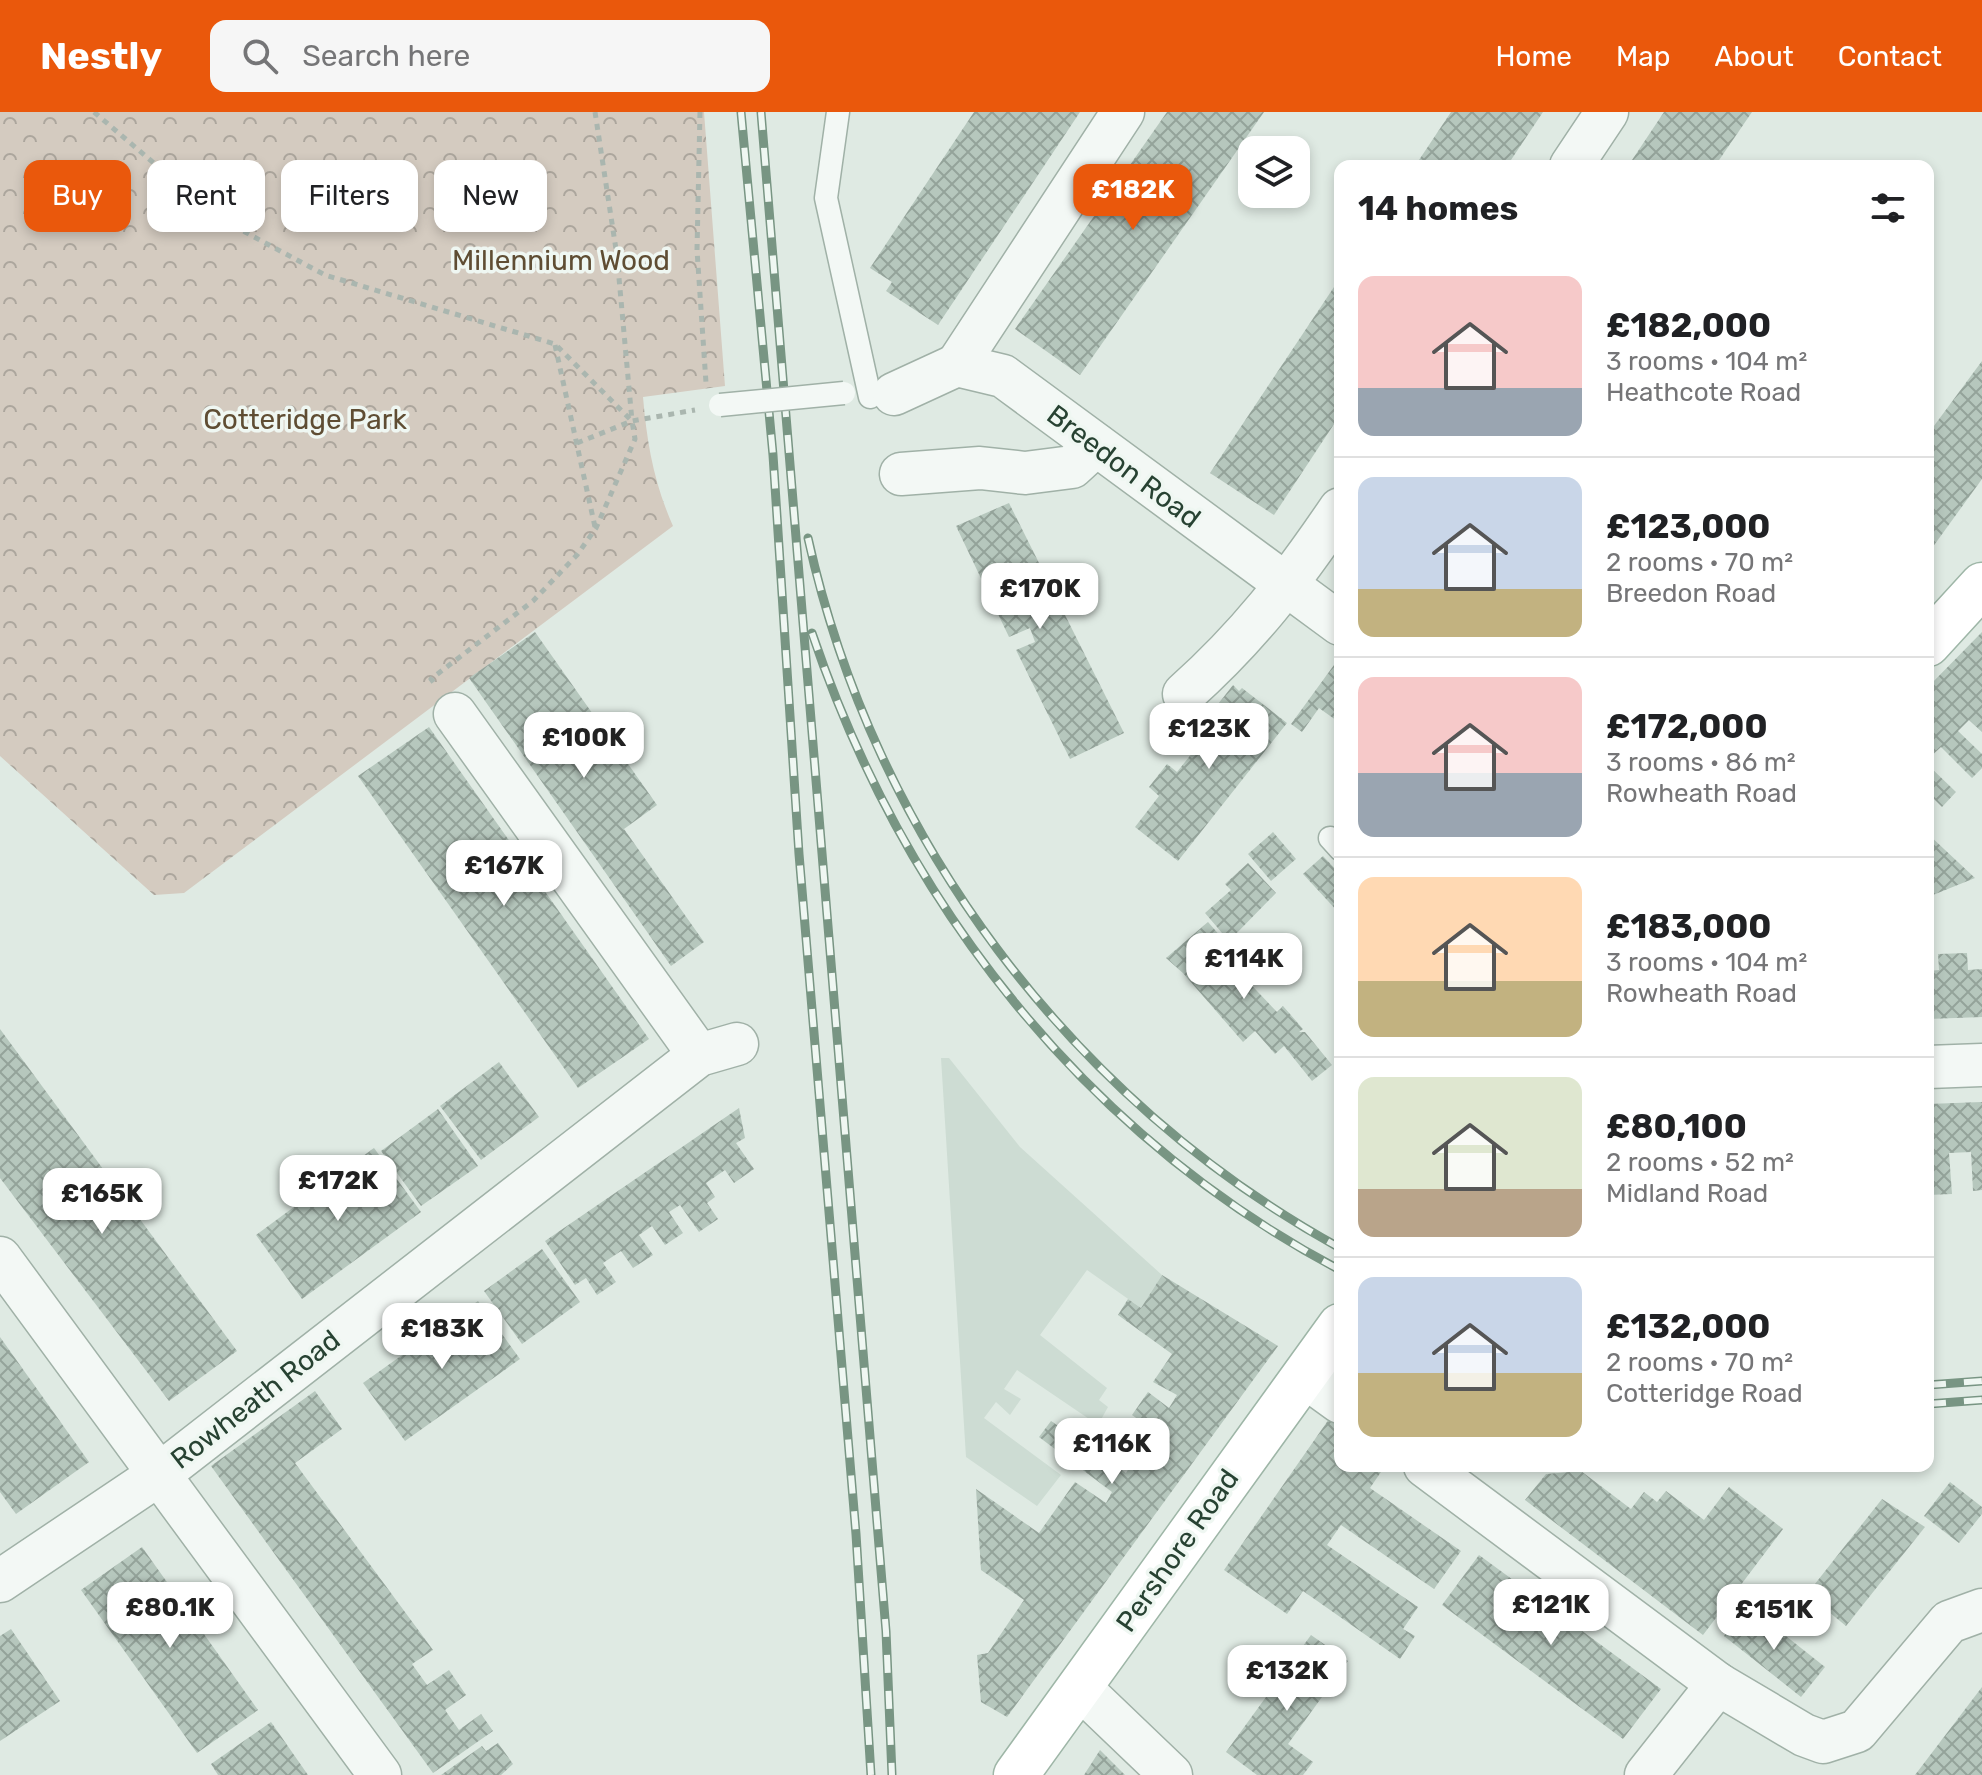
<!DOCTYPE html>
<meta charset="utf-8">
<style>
body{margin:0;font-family:Rubik,sans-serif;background:#f6f6f6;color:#202124;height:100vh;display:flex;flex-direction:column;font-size:30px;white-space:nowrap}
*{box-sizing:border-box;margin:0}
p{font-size:26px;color:#757577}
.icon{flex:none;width:44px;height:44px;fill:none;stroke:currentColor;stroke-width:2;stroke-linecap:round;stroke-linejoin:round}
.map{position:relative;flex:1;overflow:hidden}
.side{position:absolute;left:1334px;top:48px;width:600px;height:1312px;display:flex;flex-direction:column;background:#fff;border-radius:16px;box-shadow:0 4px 12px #0003}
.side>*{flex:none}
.hud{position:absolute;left:24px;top:48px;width:760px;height:72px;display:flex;gap:16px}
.tools{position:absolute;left:1238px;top:24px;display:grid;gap:16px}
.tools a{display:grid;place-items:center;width:72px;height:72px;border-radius:16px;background:#fff;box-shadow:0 4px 12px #0003;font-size:40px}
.price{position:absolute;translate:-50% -68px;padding:0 18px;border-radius:16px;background:#fff;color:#222;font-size:26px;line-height:52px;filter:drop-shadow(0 2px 4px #0008)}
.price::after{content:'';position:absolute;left:50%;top:48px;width:24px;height:18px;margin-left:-12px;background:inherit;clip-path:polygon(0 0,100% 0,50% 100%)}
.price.current{background:#ea580c;color:#fff}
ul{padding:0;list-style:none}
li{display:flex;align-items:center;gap:24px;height:200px;padding:0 24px}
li+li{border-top:2px solid #e0e0e0}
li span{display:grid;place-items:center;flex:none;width:224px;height:160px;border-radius:16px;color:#555}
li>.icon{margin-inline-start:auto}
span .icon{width:96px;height:96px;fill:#fffc;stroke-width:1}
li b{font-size:34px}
h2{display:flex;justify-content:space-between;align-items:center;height:96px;padding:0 24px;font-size:34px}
.tag{padding:0 28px;border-radius:16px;background:#fff;box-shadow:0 4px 12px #0003;font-size:28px;line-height:72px}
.tag.current{background:#ea580c;color:#fff}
header{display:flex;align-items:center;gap:48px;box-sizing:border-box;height:112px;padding:0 40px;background:#ea580c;color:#fff}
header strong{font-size:38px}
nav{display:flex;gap:44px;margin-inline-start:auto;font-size:28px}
.search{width:560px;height:72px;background:#f6f6f6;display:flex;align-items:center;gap:20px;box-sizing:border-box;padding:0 28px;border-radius:16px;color:#757577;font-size:30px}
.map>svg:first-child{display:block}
</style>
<header>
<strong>Nestly</strong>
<div class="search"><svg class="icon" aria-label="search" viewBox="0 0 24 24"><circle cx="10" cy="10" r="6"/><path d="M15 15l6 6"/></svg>Search here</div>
<nav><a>Home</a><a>Map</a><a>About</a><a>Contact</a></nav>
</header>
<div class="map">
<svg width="1982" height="1663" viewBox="0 0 1982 1663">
<defs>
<pattern id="forest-crowns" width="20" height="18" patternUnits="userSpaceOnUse" patternTransform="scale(2)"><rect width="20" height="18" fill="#d4cbc0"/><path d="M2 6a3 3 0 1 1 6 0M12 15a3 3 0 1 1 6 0" fill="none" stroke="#aca69d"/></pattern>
<pattern id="building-cross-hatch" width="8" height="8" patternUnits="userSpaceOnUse" patternTransform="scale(2)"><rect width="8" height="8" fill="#b6c7bd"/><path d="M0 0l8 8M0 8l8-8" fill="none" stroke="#94a39a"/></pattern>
</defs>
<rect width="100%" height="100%" fill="#dfeae3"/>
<path fill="#cddcd3" d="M941 946H949L1020 1035 1162 1163 1141 1196 1087 1158 1040 1223 1107 1276 1099 1288 1108 1295 1098 1313 1017 1258 1004 1277 1021 1287 1010 1303 996 1290 984 1306 1061 1363 1037 1394 966 1345Z"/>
<path fill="url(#forest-crowns)" d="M0 0H704L725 274 643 285C647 332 654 371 673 414L184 781 154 783 0 644Z"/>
<g fill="url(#building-cross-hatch)">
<path d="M974 0H1080L938 213 886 179 892 170 870 156Z"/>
<path d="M1167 0H1264L1080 263 1015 217Z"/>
<path d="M1451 0H1543L1507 54H1415Z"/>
<path d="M1664 0H1752L1715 54H1628Z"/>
<path d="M1340 166V303L1274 403 1210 361Z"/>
<path d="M1982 249V367L1932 436 1928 433V322Z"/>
<path d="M1009 391 1124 621 1070 647 1016 538 1035 530 1030 516 1009 525 956 414Z"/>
<path d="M535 520 657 693 624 717 704 830 671 854 469 566Z"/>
<path d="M1982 520V620L1969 608 1958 619 1982 642V656L1972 666 1941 635 1928 647V575Z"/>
<path d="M1334 553 1340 557V611L1319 596 1302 620 1291 612Z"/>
<path d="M1233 573 1239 579 1242 576 1287 611 1178 749 1135 715 1159 684 1149 675 1167 652 1177 660 1197 635 1186 626 1200 609 1209 616 1222 600 1215 596Z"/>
<path d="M429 615 649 927 578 976 358 664Z"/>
<path d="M1928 653 1956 680 1942 695 1928 681Z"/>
<path d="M1273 720 1296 747 1271 769 1248 742Z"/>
<path d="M1928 722 1975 766 1928 785Z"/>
<path d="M1323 744 1340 762V802L1303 762Z"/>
<path d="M1248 751 1276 781 1229 829 1205 801 1231 778 1225 772Z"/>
<path d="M1208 810 1222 826 1216 836 1277 900 1283 894 1303 917 1299 920H1305L1332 953 1312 969 1284 934 1275 942 1255 919 1243 930 1183 861 1166 846Z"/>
<path d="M1967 841 1968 858 1982 857V905L1928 907V859L1939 858 1938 842Z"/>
<path d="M0 917 237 1239 169 1289 0 1066Z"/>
<path d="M499 950 539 1005 481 1048 440 994Z"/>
<path d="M1982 990V1078L1973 1079 1971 1040 1949 1041 1952 1082 1928 1083V992Z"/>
<path d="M739 996 745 1026 736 1031 754 1057 734 1071 725 1058 706 1071 715 1085 707 1091 718 1107 699 1120 680 1093 669 1100 683 1121 665 1133 652 1114 639 1123 653 1143 633 1156 621 1139 603 1151 616 1170 597 1183 586 1166 575 1173 545 1129Z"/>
<path d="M438 997 478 1054 421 1094 381 1039Z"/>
<path d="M374 1036 421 1100 302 1187 256 1123Z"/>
<path d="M542 1137 580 1190 522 1232 484 1179Z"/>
<path d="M1162 1163 1278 1234 1007 1605 981 1590 977 1543 988 1541 1024 1488 981 1458 976 1377 1039 1421 1075 1370 1106 1391 1112 1380 1039 1325 1051 1309 1126 1361 1132 1351 1108 1336 1120 1316 1147 1331 1154 1319 1132 1303 1148 1280 1169 1296 1177 1283 1153 1270 1172 1242 1118 1203 1128 1187 1141 1196Z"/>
<path d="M478 1189 520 1247 405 1329 363 1271Z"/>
<path d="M0 1225 89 1350 16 1402 0 1380Z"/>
<path d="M315 1279 342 1317 295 1351 433 1538 412 1552 427 1573 449 1558 466 1583 445 1598 459 1618 481 1602 493 1619 433 1661 211 1354Z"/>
<path d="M1329 1307 1340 1315V1354H1385L1370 1376 1461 1439 1434 1477 1341 1413 1327 1433 1418 1495 1403 1517 1415 1524 1400 1547 1303 1479 1287 1502 1224 1458Z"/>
<path d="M1581 1359 1631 1397 1644 1380 1657 1390 1666 1379 1704 1408 1729 1375 1783 1417 1703 1523 1525 1388 1546 1362Z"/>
<path d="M1950 1370 1982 1395V1402L1959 1431 1924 1404Z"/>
<path d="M1882 1387 1925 1415 1846 1514 1807 1482Z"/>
<path d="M142 1435 258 1598 197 1641 81 1478Z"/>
<path d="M1479 1443 1661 1577 1623 1627 1442 1493Z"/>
<path d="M1748 1494 1825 1555 1801 1585 1724 1524Z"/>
<path d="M11 1517 60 1589 0 1629V1524Z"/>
<path d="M1311 1523 1348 1549 1288 1632 1313 1650 1303 1663H1257L1226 1640Z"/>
<path d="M1982 1575V1663H1915Z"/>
<path d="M271 1610 308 1663H218L211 1652Z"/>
<path d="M498 1631 513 1652 501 1663H441L482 1634 486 1639Z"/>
<path d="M1100 1638 1125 1663H1084Z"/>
</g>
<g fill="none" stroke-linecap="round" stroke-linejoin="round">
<defs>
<g id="service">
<path d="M838 0 826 86 870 285"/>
<path d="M1330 726 1340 737"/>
</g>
<g id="minor">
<path d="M1571 54 1607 0"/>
<path d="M957 253 1123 0"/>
<path d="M894 282 957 253 1003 264 1340 512"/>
<path d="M901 362 980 356 1025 361 1072 355 1096 333"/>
<path d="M1184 582C1248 525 1292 468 1340 397"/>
<path d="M455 602 699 943"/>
<path d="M1928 955 1982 953"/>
<path d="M0 1146 380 1663"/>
<path d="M1304 1264 1340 1290"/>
<path d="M1425 1354 1718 1572 1804 1623 1823 1630 1857 1619 1949 1510 1982 1498"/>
<path d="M0 1469 161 1361 699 943 737 932"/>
<path d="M1079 1575 1171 1663"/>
<path d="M1646 1663 1718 1572"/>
</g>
<g id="primary">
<path d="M1928 532 1982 473"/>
<path d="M1016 1663 1340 1214"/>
</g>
</defs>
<use href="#service" stroke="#a0b1a7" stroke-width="25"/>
<use href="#minor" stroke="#a0b1a7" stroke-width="45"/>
<use href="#primary" stroke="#9eb6a7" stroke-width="47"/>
<g stroke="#aab6af" stroke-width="5" stroke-dasharray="6 6" stroke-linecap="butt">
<path d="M94 0 217 105 325 163 555 232 632 309 635 327 596 416 577 443 533 489 431 567 434 571"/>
<path d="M595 0 617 144 632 309"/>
<path d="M700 0 697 138 706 271"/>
<path d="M555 233 595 415"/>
<path d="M577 331 632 309 695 298"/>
</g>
<use href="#service" stroke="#f3f8f5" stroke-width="22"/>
<use href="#minor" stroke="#f3f8f5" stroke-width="42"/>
<use href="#primary" stroke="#fff" stroke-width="44"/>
<defs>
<g id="rail">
<path d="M741 0 773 343 799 742 856 1422 871 1663"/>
<path d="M761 0 886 1519 892 1663"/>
<path d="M808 426C874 726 1071 988 1340 1136"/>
<path d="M812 521C904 793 1085 1023 1340 1158"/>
<path d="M1928 1273 1982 1269"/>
<path d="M1928 1292 1982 1288"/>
</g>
</defs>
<use href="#rail" stroke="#789583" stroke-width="9"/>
<use href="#rail" stroke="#eff7f2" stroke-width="6" stroke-dasharray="18" stroke-linecap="butt"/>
<defs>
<path id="service-bridge" d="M720 293 844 281"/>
</defs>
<use href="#service-bridge" stroke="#a0b1a7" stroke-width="25" stroke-linecap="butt"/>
<use href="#service-bridge" stroke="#f3f8f5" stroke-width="22"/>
</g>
<g text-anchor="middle" stroke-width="7" stroke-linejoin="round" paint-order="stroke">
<g font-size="28" fill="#5f4d33" stroke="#eff7f2">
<text x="561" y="158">Millennium Wood</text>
<text x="305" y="317">Cotteridge Park</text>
</g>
<g font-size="28" fill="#274232" stroke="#eff7f2">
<text transform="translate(1124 354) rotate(37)" y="10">Breedon Road</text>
<text transform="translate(255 1287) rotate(-38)" y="10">Rowheath Road</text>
<text transform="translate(1177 1438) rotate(-55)" y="10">Pershore Road</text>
</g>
</g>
</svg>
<div class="tools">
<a><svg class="icon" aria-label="layers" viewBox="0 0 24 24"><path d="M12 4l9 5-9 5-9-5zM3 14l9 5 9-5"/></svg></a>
</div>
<b class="price current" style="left:1133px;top:120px">£182K</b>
<b class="price" style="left:1040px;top:519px">£170K</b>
<b class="price" style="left:1209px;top:659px">£123K</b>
<b class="price" style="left:584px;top:668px">£100K</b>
<b class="price" style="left:504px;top:796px">£167K</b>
<b class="price" style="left:1244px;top:889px">£114K</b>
<b class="price" style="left:338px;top:1111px">£172K</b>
<b class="price" style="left:102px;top:1124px">£165K</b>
<b class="price" style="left:442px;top:1259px">£183K</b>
<b class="price" style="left:1112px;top:1374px">£116K</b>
<b class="price" style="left:1551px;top:1535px">£121K</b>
<b class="price" style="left:170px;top:1538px">£80.1K</b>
<b class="price" style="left:1774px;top:1540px">£151K</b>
<b class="price" style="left:1287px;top:1601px">£132K</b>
<div class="hud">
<a class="tag current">Buy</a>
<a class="tag">Rent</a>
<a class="tag">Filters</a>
<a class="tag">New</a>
</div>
<section class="side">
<h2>14 homes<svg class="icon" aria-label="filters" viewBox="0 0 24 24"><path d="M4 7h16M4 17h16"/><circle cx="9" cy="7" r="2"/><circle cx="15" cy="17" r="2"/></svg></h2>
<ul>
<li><span style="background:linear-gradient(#f6c9c9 70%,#9aa5b1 0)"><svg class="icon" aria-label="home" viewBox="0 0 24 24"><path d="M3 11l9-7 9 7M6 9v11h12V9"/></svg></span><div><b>£182,000</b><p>3 rooms · 104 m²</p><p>Heathcote Road</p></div></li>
<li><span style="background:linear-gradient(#c9d6e8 70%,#c2b280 0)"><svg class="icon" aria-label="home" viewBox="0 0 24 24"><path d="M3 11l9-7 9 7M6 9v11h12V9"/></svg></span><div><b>£123,000</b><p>2 rooms · 70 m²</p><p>Breedon Road</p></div></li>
<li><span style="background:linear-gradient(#f6c9c9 60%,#9aa5b1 0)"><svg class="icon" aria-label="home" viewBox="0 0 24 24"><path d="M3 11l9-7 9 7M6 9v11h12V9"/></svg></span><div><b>£172,000</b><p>3 rooms · 86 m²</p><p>Rowheath Road</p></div></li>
<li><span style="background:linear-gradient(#ffd9b3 65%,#c2b280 0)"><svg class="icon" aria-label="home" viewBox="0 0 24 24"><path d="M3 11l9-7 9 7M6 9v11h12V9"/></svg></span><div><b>£183,000</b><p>3 rooms · 104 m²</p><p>Rowheath Road</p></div></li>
<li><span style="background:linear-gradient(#dfe7d0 70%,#b9a48a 0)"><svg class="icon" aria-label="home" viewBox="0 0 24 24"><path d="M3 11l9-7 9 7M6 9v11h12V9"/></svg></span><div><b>£80,100</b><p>2 rooms · 52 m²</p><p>Midland Road</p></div></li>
<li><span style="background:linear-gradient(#c9d6e8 60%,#c2b280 0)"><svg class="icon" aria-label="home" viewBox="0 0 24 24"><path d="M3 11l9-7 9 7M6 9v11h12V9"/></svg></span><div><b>£132,000</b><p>2 rooms · 70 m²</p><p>Cotteridge Road</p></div></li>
</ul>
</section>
</div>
